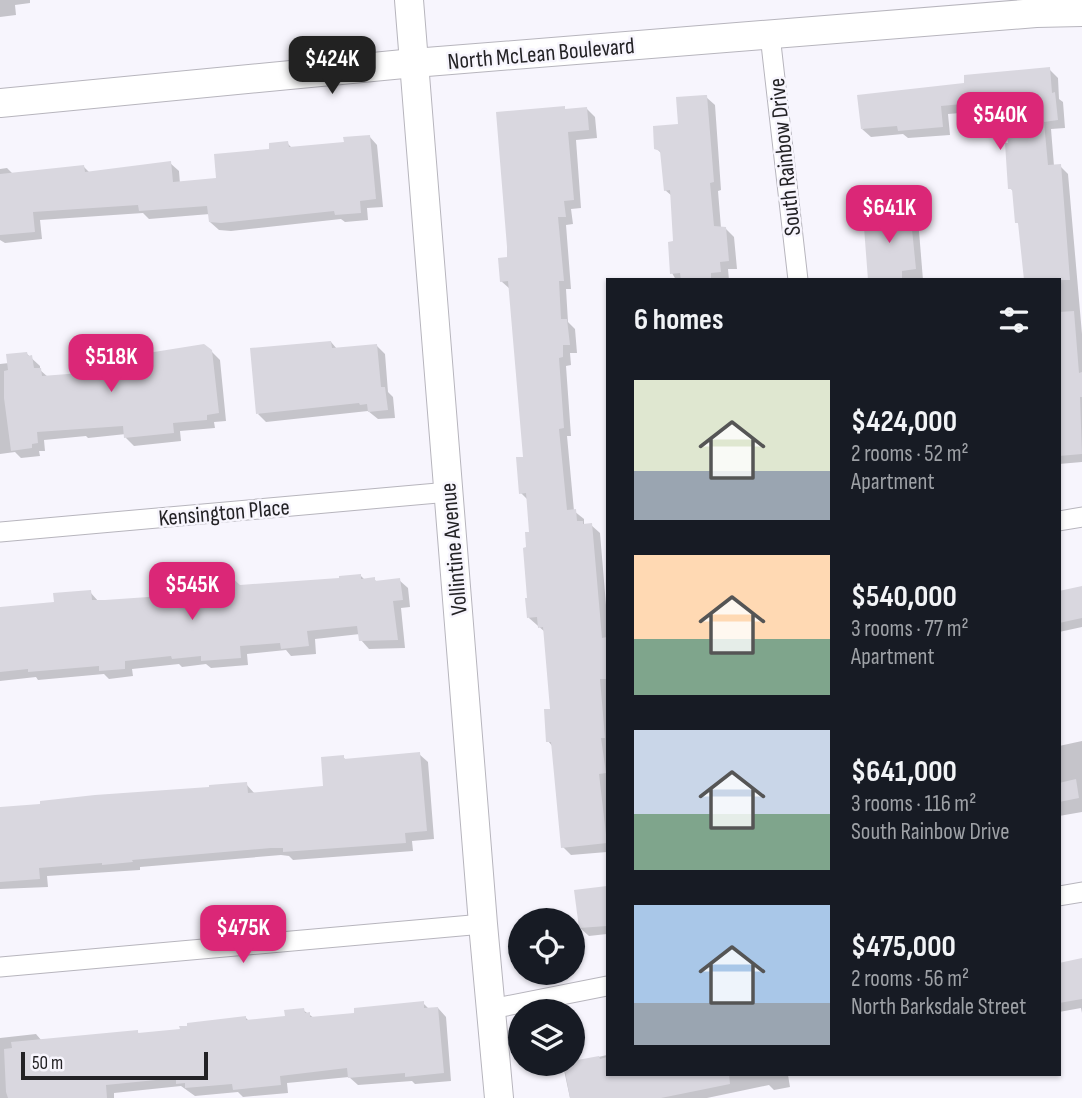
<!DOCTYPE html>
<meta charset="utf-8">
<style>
body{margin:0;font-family:"Sofia Sans Condensed",sans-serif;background:#20242c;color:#f1f3f6;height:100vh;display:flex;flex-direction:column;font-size:26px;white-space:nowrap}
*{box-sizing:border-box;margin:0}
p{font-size:23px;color:#9ea1a6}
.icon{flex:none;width:38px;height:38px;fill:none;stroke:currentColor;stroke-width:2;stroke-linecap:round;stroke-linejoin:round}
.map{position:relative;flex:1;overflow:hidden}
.side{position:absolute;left:606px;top:278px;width:455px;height:798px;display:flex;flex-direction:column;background:#171b24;border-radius:0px;box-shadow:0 2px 5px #0004}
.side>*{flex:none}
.tools{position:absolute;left:508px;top:908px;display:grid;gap:14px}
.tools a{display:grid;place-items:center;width:77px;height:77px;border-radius:50%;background:#171b24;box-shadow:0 2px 5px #0004;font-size:35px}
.scale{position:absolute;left:21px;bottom:18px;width:187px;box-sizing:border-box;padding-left:7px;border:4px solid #232225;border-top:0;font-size:19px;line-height:24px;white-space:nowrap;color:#232225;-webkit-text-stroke:5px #f7f5fd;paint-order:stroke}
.price{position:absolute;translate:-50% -60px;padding:0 16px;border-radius:14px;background:#db2777;color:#fff;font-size:23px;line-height:46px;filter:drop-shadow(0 2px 4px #0008)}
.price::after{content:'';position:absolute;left:50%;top:42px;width:21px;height:16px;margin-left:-10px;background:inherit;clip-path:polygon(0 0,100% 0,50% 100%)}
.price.selected{background:#222;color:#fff}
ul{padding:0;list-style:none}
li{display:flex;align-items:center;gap:21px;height:175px;padding:0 28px}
li span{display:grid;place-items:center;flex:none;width:196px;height:140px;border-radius:0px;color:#555}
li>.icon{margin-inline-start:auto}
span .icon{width:84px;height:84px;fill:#fffc;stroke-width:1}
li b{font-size:30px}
h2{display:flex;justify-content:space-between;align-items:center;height:84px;padding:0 28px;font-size:30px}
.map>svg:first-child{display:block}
</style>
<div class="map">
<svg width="1082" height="1098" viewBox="0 0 1082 1098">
<rect width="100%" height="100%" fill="#f7f5fd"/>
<g fill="#0003">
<path d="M0 0H30V3L15 5 16 15 0 17Z"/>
<path d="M1049 69 1058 78 1059 99 1063 102 1065 128 1051 129 1054 166H1060L1068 174 1082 334V462L1059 464V280H1027L1020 226 1017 222 1014 192 1010 188V144L1007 109 948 114 950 135 908 138 903 134 871 137 862 129 966 85Z"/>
<path d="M706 97 715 105 721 190 718 191 721 228 726 229 734 237 737 269H728L729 280H676L672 273 675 243 672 196 665 190 663 155 656 148Z"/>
<path d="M564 108 567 111 587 109 595 117 597 138 576 140 581 208 571 209 573 224 566 225 571 289H566L568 322 575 329 577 353H570L571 365 566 366 571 436H567L574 511 584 519V526L591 525 600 533 607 617V852L571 855 563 847 553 747 548 741 552 710 545 632 529 618 528 549 531 533 528 500 521 493 525 459 510 289 501 281Z"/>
<path d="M369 136 377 145 383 207 367 208 368 220 345 222 341 219 231 231 219 230 210 222V214L149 219 143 213 40 220 42 239 5 243 0 240V169L7 168 13 174 84 167 90 173 170 163 179 171 180 184 218 180 287 143 293 149 345 144Z"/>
<path d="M910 211 918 219 923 280H870Z"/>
<path d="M331 342 337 349 376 345 385 354 388 392 393 397 395 418 378 419 368 411 266 422 258 414Z"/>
<path d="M211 351 220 360 226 421 214 422 215 428 180 431 181 441 134 446 126 438V434L88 438 86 436 44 440 45 451H39L40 456 21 458 15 452 0 454V364L9 363 27 354 40 366V370L48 377 83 374Z"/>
<path d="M360 575 365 580 374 579 377 582 399 580 408 588 410 607 401 608 405 648 369 649 361 640 360 634 315 639 316 654 291 656 286 650 247 654 248 665 211 668 206 664 182 667 179 664 132 669 133 676 109 679 104 674 38 680 36 677 0 681V609L56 604 90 592 99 602 207 594 239 587 341 580Z"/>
<path d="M1082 588V627L1059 632V593Z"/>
<path d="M1082 741V812L1059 816V746Z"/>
<path d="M419 754 428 762 434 839 412 841 413 851 293 860 289 856 281 855 140 867V870L47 876 48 887 0 889V814L246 784 255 794 325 788 343 757 347 761Z"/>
<path d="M607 888V934L589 936 580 928 576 891Z"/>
<path d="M1082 960V1013L1081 1008 1059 1012V967Z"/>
<path d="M423 1003 429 1009 438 1008 446 1017 451 1081 415 1084 412 1081 358 1085 349 1077 287 1083 288 1093 243 1097 238 1092 195 1096 181 1086 114 1093V1098H0V1038L36 1034 42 1041 137 1032 140 1034 181 1031 245 1017 249 1021 287 1017 303 1010 314 1018 356 1015Z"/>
<path d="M607 1055V1074H791L788 1075 790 1087 774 1090 769 1085 707 1098H570L564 1070 568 1064Z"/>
</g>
<g fill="#d9d7df">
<path d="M1050 67 1052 93 1055 92 1058 120 1044 122 1048 165 1061 164 1070 280H1024L1018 223H1015L1012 189H1008L1005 143H1008L1004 100 941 106 943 127 898 131 897 126 861 129 857 95 964 83V75Z"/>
<path d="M705 95H707L714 182 710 183 714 226 726 227 729 261 720 262 721 272 711 273V280H681L680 273 670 274 668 242 673 241 670 190 664 191 660 151 654 149 653 126 678 124 676 97Z"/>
<path d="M565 106V109L587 107 589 130 568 132 574 200 564 201 566 217H558L564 281H559L561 319H567L570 345H563V357L559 358 564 428 559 429 567 510 576 509 577 521H583V524L592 523 602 638 607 637V679H600L605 738H601L606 773 599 774 607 843 561 848 551 742H546L544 709H550L543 627 538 628 537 617 527 618 525 598H527L523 548 526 547 525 532H529L526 493 519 494 516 457H523L508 281 500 282 498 258 507 257V247L496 112Z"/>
<path d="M370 135 376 199 360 201 361 213 335 215 334 211 221 223 209 222 207 206 139 211 138 205 33 212 35 232 0 235V174L84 165 85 172 171 161 173 182 216 178 214 154 269 149V143L288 141 289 147 344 142 343 137Z"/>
<path d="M910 209 916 269 902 271V280H868L863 214Z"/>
<path d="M1074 311 1079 373 1082 372V397H1080L1082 454 1059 456V312Z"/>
<path d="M331 341 332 348 377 344 381 387H385L388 410 368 412 367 404 360 405 359 403 256 414 250 348Z"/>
<path d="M204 344 212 350 219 413 207 415V420L173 423 174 433 124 438 123 426 37 432 38 443 32 444V448L11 451 4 398V371L8 370 6 354 27 352 28 356 32 355 34 368H41L42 376 81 373 79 361 129 356Z"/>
<path d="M361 574V579L375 577V581L400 578 403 600 393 601 398 640 359 641 357 626 307 631 309 646 281 649 280 643 240 646 241 658 201 661V656L172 659 171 656 125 661V669L99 671V666L28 672V669L0 672V607L54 602 53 593 91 590 92 600H105L206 593 205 588 211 587 221 576 229 575 240 585 339 578V576Z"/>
<path d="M1082 586V618L1059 623V591Z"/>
<path d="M420 752 427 831 405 833 406 843 283 852V848H271L132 860 133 862 102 865V863L39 868 40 879 0 882V807L40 804V801L95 795 209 787V785L247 782 248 793 323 786 321 757 344 755V759Z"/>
<path d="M1076 779 1079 798 1059 802V783Z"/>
<path d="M607 886V926L579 928 574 890Z"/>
<path d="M1082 958V999L1059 1003V963Z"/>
<path d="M424 1001V1008L438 1007 444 1073 405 1077V1073L348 1078 347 1068 280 1076 281 1085 233 1090 232 1084 185 1088V1083L176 1084V1078L106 1085 107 1098H8L6 1092 4 1049 12 1048 11 1042 138 1030V1033L180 1029 179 1026H187V1023L246 1016V1020L285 1016 284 1010 304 1008 305 1013 310 1012V1017L354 1013V1008Z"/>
<path d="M599 1056 600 1059 607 1057V1074H729L730 1084 661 1098H570L564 1066 572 1064V1061Z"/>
</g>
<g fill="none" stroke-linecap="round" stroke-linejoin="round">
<defs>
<g id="street">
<path d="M770 35 798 280"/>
<path d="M1059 521 1082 517"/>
<path d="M0 532 449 492"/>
<path d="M1059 896 1082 892"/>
<path d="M0 967 483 924"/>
<path d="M491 1009 607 986"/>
</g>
<g id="secondary">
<path d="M409 0 483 924 499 1098"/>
<path d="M0 103 414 63 1036 13 1082 12"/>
</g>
</defs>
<use href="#street" stroke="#b7b5bd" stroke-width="21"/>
<use href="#secondary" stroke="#b7b5bd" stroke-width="30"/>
<use href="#street" stroke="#fff" stroke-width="19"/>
<use href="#secondary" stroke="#fff" stroke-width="28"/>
</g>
<g text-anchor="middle" stroke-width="5" stroke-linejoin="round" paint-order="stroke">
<g font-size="23" fill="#232225" stroke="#f7f5fd">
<text transform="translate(541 53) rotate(-5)" y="8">North McLean Boulevard</text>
<text transform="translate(784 157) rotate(-96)" y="8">South Rainbow Drive</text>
<text transform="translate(224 512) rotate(-5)" y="8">Kensington Place</text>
<text transform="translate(453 549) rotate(-95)" y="8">Vollintine Avenue</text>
</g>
</g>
</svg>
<div class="tools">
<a><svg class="icon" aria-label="locate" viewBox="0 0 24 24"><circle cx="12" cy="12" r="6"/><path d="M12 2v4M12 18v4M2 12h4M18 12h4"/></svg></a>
<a><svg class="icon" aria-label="layers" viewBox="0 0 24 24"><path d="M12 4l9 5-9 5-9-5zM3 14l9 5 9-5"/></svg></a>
</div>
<div class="scale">50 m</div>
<b class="price selected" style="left:332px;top:96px">$424K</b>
<b class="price" style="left:1000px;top:152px">$540K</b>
<b class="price" style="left:889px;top:245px">$641K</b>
<b class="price" style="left:111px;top:394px">$518K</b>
<b class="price" style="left:192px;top:622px">$545K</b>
<b class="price" style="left:243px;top:965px">$475K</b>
<section class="side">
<h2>6 homes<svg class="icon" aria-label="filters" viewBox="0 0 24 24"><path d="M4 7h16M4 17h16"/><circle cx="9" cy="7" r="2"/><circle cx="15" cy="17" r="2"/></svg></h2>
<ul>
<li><span style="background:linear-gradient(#dfe7d0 65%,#9aa5b1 0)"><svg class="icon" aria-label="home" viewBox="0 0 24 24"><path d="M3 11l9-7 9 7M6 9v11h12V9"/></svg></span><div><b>$424,000</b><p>2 rooms · 52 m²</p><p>Apartment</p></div></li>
<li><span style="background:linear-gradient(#ffd9b3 60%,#7fa58c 0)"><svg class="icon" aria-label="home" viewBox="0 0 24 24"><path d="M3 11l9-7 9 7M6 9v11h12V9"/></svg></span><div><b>$540,000</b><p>3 rooms · 77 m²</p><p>Apartment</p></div></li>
<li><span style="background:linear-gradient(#c9d6e8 60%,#7fa58c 0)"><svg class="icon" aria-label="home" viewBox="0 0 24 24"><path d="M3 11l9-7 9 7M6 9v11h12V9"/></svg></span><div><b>$641,000</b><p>3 rooms · 116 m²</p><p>South Rainbow Drive</p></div></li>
<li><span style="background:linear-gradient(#a9c7e8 70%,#9aa5b1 0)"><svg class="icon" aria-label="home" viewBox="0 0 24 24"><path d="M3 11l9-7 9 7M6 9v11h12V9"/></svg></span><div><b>$475,000</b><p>2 rooms · 56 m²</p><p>North Barksdale Street</p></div></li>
</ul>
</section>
</div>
